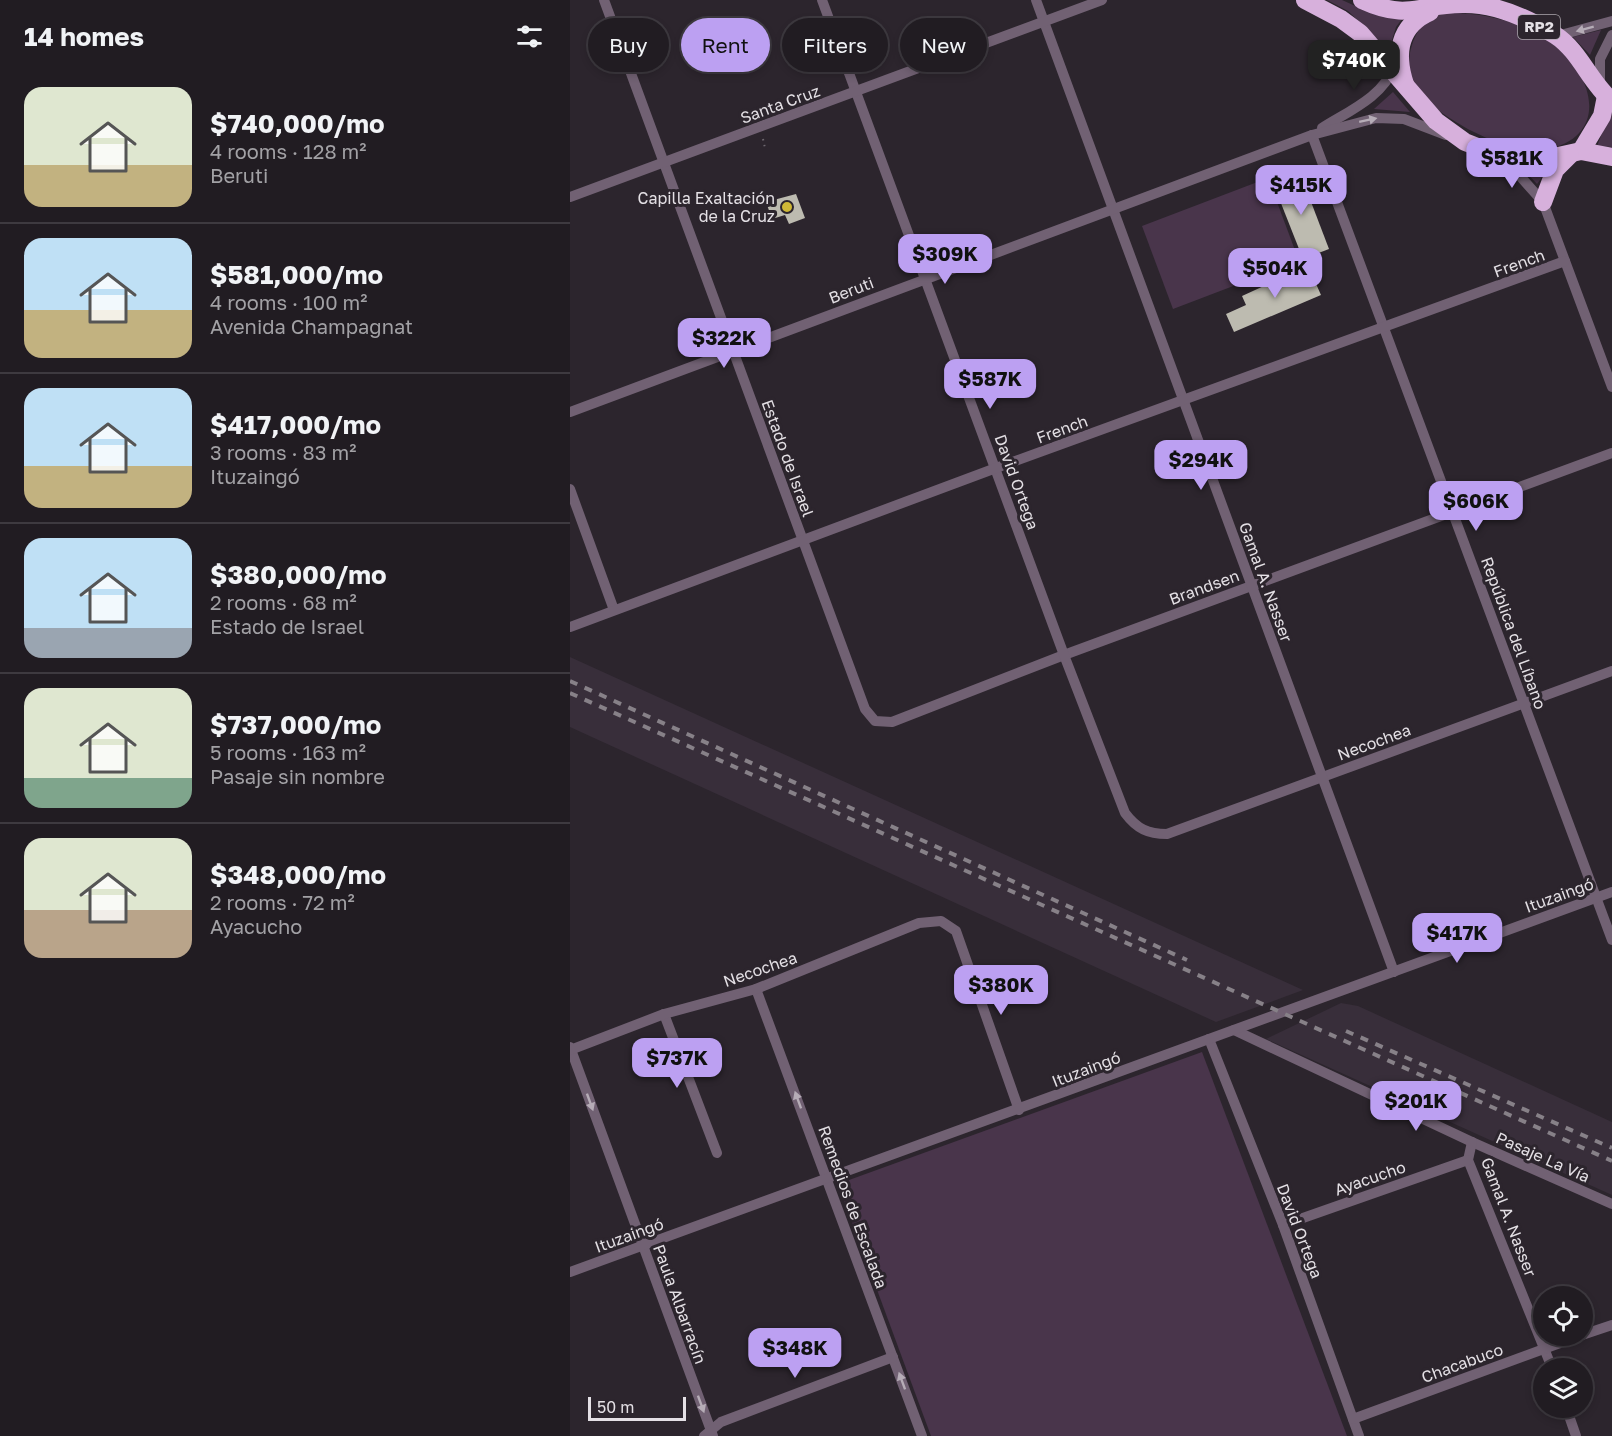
<!DOCTYPE html>
<meta charset="utf-8">
<style>
body{margin:0;font-family:"Golos Text",sans-serif;background:#29252a;color:#f1f3f6;height:100vh;display:flex;flex-direction:column;font-size:22px;white-space:nowrap}
*{box-sizing:border-box;margin:0}
p{font-size:20px;color:#a2a1a5}
.icon{flex:none;width:33px;height:33px;fill:none;stroke:currentColor;stroke-width:2;stroke-linecap:round;stroke-linejoin:round}
.map{position:relative;flex:1;overflow:hidden}
.drawer{display:flex;flex-direction:column;background:#211c22;width:570px}
.drawer>*{flex:none}
.guide{position:absolute;left:18px;top:18px;width:570px;height:54px;display:flex;gap:12px}
.tools{position:absolute;left:963px;top:1286px;display:grid;gap:12px}
.tools a{display:grid;place-items:center;width:60px;height:60px;border-radius:50%;background:#211c22;box-shadow:0 3px 9px #0003,0 0 0 2px #3e3a40;font-size:30px}
.scale{position:absolute;left:18px;bottom:15px;width:98px;box-sizing:border-box;padding-left:6px;border:3px solid #e4e0e5;border-top:0;font-size:16px;line-height:21px;white-space:nowrap;color:#e4e0e5;-webkit-text-stroke:4px #2c252d;paint-order:stroke}
.price{position:absolute;translate:-50% -51px;padding:0 14px;border-radius:12px;background:#bca0f2;color:#111;font-size:20px;line-height:39px;filter:drop-shadow(0 2px 3px #0008)}
.price::after{content:'';position:absolute;left:50%;top:36px;width:18px;height:14px;margin-left:-9px;background:inherit;clip-path:polygon(0 0,100% 0,50% 100%)}
.price.active{background:#222;color:#fff}
ul{padding:0;list-style:none}
li{display:flex;align-items:center;gap:18px;height:150px;padding:0 24px}
li+li{border-top:2px solid #3e3a40}
li span{display:grid;place-items:center;flex:none;width:168px;height:120px;border-radius:18px;color:#555}
li>.icon{margin-inline-start:auto}
span .icon{width:72px;height:72px;fill:#fffc;stroke-width:1}
li b{font-size:26px}
h2{display:flex;justify-content:space-between;align-items:center;height:72px;padding:0 24px;font-size:26px}
.tag{padding:0 21px;border-radius:27px;background:#211c22;box-shadow:0 3px 9px #0003,0 0 0 2px #3e3a40;font-size:21px;line-height:54px}
.tag.active{background:#bca0f2;color:#111}
main{display:flex;flex:1;min-height:0}
.map>svg:first-child{display:block}
</style>
<main>
<section class="drawer">
<h2>14 homes<svg class="icon" aria-label="filters" viewBox="0 0 24 24"><path d="M4 7h16M4 17h16"/><circle cx="9" cy="7" r="2"/><circle cx="15" cy="17" r="2"/></svg></h2>
<ul>
<li><span style="background:linear-gradient(#dfe7d0 65%,#c2b280 0)"><svg class="icon" aria-label="home" viewBox="0 0 24 24"><path d="M3 11l9-7 9 7M6 9v11h12V9"/></svg></span><div><b>$740,000/mo</b><p>4 rooms · 128 m²</p><p>Beruti</p></div></li>
<li><span style="background:linear-gradient(#bfe0f5 60%,#c2b280 0)"><svg class="icon" aria-label="home" viewBox="0 0 24 24"><path d="M3 11l9-7 9 7M6 9v11h12V9"/></svg></span><div><b>$581,000/mo</b><p>4 rooms · 100 m²</p><p>Avenida Champagnat</p></div></li>
<li><span style="background:linear-gradient(#bfe0f5 65%,#c2b280 0)"><svg class="icon" aria-label="home" viewBox="0 0 24 24"><path d="M3 11l9-7 9 7M6 9v11h12V9"/></svg></span><div><b>$417,000/mo</b><p>3 rooms · 83 m²</p><p>Ituzaingó</p></div></li>
<li><span style="background:linear-gradient(#bfe0f5 75%,#9aa5b1 0)"><svg class="icon" aria-label="home" viewBox="0 0 24 24"><path d="M3 11l9-7 9 7M6 9v11h12V9"/></svg></span><div><b>$380,000/mo</b><p>2 rooms · 68 m²</p><p>Estado de Israel</p></div></li>
<li><span style="background:linear-gradient(#dfe7d0 75%,#7fa58c 0)"><svg class="icon" aria-label="home" viewBox="0 0 24 24"><path d="M3 11l9-7 9 7M6 9v11h12V9"/></svg></span><div><b>$737,000/mo</b><p>5 rooms · 163 m²</p><p>Pasaje sin nombre</p></div></li>
<li><span style="background:linear-gradient(#dfe7d0 60%,#b9a48a 0)"><svg class="icon" aria-label="home" viewBox="0 0 24 24"><path d="M3 11l9-7 9 7M6 9v11h12V9"/></svg></span><div><b>$348,000/mo</b><p>2 rooms · 72 m²</p><p>Ayacucho</p></div></li>
</ul>
</section>
<div class="map">
<svg width="1042" height="1436" viewBox="0 0 1042 1436">
<rect width="100%" height="100%" fill="#2c252d"/>
<g fill="#382e3a">
<path d="M0 657 733 990 646 1022 0 727Z"/>
<path d="M771 1003 788 1006 1042 1122V1195L696 1039Z"/>
</g>
<g fill="#49354b">
<path d="M757 0H772L792 9 832 19 826 27 819 50 778 11Z"/>
<path d="M876 13C912 12 950 21 980 42 1024 72 1042 137 975 150 940 157 861 115 844 85 837 73 838 57 842 45 848 26 858 18 876 13Z"/>
<path d="M1031 30 1020 55 1003 37Z"/>
<path d="M823 92 840 112 804 109Z"/>
<path d="M1042 108V147L1027 146Z"/>
<path d="M979 168 967 184 953 169 967 171Z"/>
<path d="M698 178 729 261 603 309 572 226Z"/>
<path d="M632 1052 777 1436H361L268 1184Z"/>
</g>
<g fill="#bdbbb0">
<path d="M730 173 759 249 733 259 703 183Z"/>
<path d="M226 194 235 218 219 224 215 215 202 219 196 202Z"/>
<path d="M738 266 751 295 664 332 656 314 676 305 672 296Z"/>
</g>
<g fill="none" stroke-linecap="round" stroke-linejoin="round">
<path stroke="#6d676e" stroke-width="2" stroke-dasharray="1.5 4.5" stroke-linecap="butt" d="M193 139 195 148"/>
<g stroke="#716173" stroke-width="10">
<path d="M34 0 295 709 305 721 322 722 494 655 1042 453"/>
<path d="M252 0 494 655 555 813C567 829 578 834 597 834L1042 671"/>
<path d="M466 0 824 972"/>
<path d="M987 36 1042 21"/>
<path d="M1030 86V59L1042 35"/>
<path d="M752 128C775 113 815 96 823 67"/>
<path d="M742 135 1042 940"/>
<path d="M933 157 973 202 1042 387"/>
<path d="M0 197 532 0"/>
<path d="M0 412 742 135 806 118 834 119 876 135"/>
<path d="M0 489 44 610"/>
<path d="M0 627 426 468 995 261"/>
<path d="M186 989 352 1436"/>
<path d="M94 1014 147 1153"/>
<path d="M664 1030 902 1142 1042 1204"/>
<path d="M639 1039 713 1225 789 1436"/>
<path d="M0 1047 143 1436"/>
<path d="M0 1050 94 1014 186 989 349 923 371 921 386 931 449 1110"/>
<path d="M902 1142 898 1160 982 1368"/>
<path d="M713 1225 898 1160"/>
<path d="M0 1272 1042 892"/>
<path d="M1012 1335 1042 1325"/>
<path d="M996 1407 1006 1436"/>
<path d="M783 1419 1012 1335"/>
<path d="M134 1436 151 1422 323 1357"/>
</g>
<g stroke="#d7b0dc" stroke-width="18">
<path d="M735 0 771 19 790 33 866 121 895 142 933 157 961 162 1011 151 1042 157"/>
<path d="M792 0C840 22 850 3 895 4 926 4 959 19 985 35 1010 51 1020 83 1042 101"/>
<path d="M835 84C825 54 828 26 860 12"/>
<path d="M1011 151 1032 116 1036 96"/>
<path d="M973 202 985 170 1000 155"/>
</g>
<g stroke="#878188" stroke-width="4" stroke-dasharray="8 8" stroke-linecap="butt">
<path d="M0 681 617 960"/>
<path d="M0 693 1042 1161"/>
<path d="M776 1031 1042 1148"/>
</g>
</g>
<defs><path id="oneway-solid" d="M-6-.8H1V-3.2L6.5 0L1 3.2V.8H-6Z" transform="scale(1.5)"/></defs>
<g fill="#b6adb7">
<use href="#oneway-solid" transform="translate(1015 29) rotate(165)"/>
<use href="#oneway-solid" transform="translate(798 120) rotate(-12)"/>
<use href="#oneway-solid" transform="translate(228 1100) rotate(-110)"/>
<use href="#oneway-solid" transform="translate(20 1102) rotate(70)"/>
<use href="#oneway-solid" transform="translate(332 1381) rotate(-110)"/>
<use href="#oneway-solid" transform="translate(131 1404) rotate(70)"/>
</g>
<circle fill="#cfb837" stroke="#2c252d" stroke-width="2" cx="217" cy="207" r="6"/>
<g text-anchor="middle" stroke-width="6" stroke-linejoin="round" paint-order="stroke">
<rect fill="#2c252d" stroke="#ada8ae" stroke-width="1.5" x="948" y="15" width="42" height="24" rx="4.5"/>
<g font-size="15" font-weight="bold" fill="#e4e0e5">
<text x="969" y="32">RP2</text>
</g>
<g font-size="16" fill="#e4e0e5" stroke="#2c252d">
<text transform="translate(210 104) rotate(-20)" y="6">Santa Cruz</text>
<text transform="translate(949 263) rotate(-20)" y="6">French</text>
<text transform="translate(281 290) rotate(-21)" y="6">Beruti</text>
<text transform="translate(492 429) rotate(-20)" y="6">French</text>
<text transform="translate(218 458) rotate(70)" y="6">Estado de Israel</text>
<text transform="translate(447 482) rotate(70)" y="6">David Ortega</text>
<text transform="translate(696 582) rotate(70)" y="6">Gamal A. Nasser</text>
<text transform="translate(634 587) rotate(-20)" y="6">Brandsen</text>
<text transform="translate(944 633) rotate(70)" y="6">República del Líbano</text>
<text transform="translate(804 742) rotate(-20)" y="6">Necochea</text>
<text transform="translate(989 895) rotate(-20)" y="6">Ituzaingó</text>
<text transform="translate(190 969) rotate(-19)" y="6">Necochea</text>
<text transform="translate(516 1069) rotate(-21)" y="6">Ituzaingó</text>
<text transform="translate(973 1157) rotate(24)" y="6">Pasaje La Vía</text>
<text transform="translate(800 1178) rotate(-19)" y="6">Ayacucho</text>
<text transform="translate(283 1207) rotate(70)" y="6">Remedios de Escalada</text>
<text transform="translate(939 1217) rotate(69)" y="6">Gamal A. Nasser</text>
<text transform="translate(730 1231) rotate(69)" y="6">David Ortega</text>
<text transform="translate(59 1235) rotate(-20)" y="6">Ituzaingó</text>
<text transform="translate(110 1304) rotate(70)" y="6">Paula Albarracín</text>
<text transform="translate(892 1363) rotate(-20)" y="6">Chacabuco</text>
</g>
<g font-size="16" fill="#e4e0e5" stroke="#2c252d" text-anchor="end">
<text x="205" y="204">Capilla Exaltación<tspan x="205" dy="18">de la Cruz</tspan></text>
</g>
</g>
</svg>
<div class="tools">
<a><svg class="icon" aria-label="locate" viewBox="0 0 24 24"><circle cx="12" cy="12" r="6"/><path d="M12 2v4M12 18v4M2 12h4M18 12h4"/></svg></a>
<a><svg class="icon" aria-label="layers" viewBox="0 0 24 24"><path d="M12 4l9 5-9 5-9-5zM3 14l9 5 9-5"/></svg></a>
</div>
<div class="scale">50 m</div>
<b class="price active" style="left:784px;top:91px">$740K</b>
<b class="price" style="left:942px;top:189px">$581K</b>
<b class="price" style="left:731px;top:216px">$415K</b>
<b class="price" style="left:375px;top:285px">$309K</b>
<b class="price" style="left:705px;top:299px">$504K</b>
<b class="price" style="left:154px;top:369px">$322K</b>
<b class="price" style="left:420px;top:410px">$587K</b>
<b class="price" style="left:631px;top:491px">$294K</b>
<b class="price" style="left:906px;top:532px">$606K</b>
<b class="price" style="left:887px;top:964px">$417K</b>
<b class="price" style="left:431px;top:1016px">$380K</b>
<b class="price" style="left:107px;top:1089px">$737K</b>
<b class="price" style="left:846px;top:1132px">$201K</b>
<b class="price" style="left:225px;top:1379px">$348K</b>
<div class="guide">
<a class="tag">Buy</a>
<a class="tag active">Rent</a>
<a class="tag">Filters</a>
<a class="tag">New</a>
</div>
</div>
</main>
